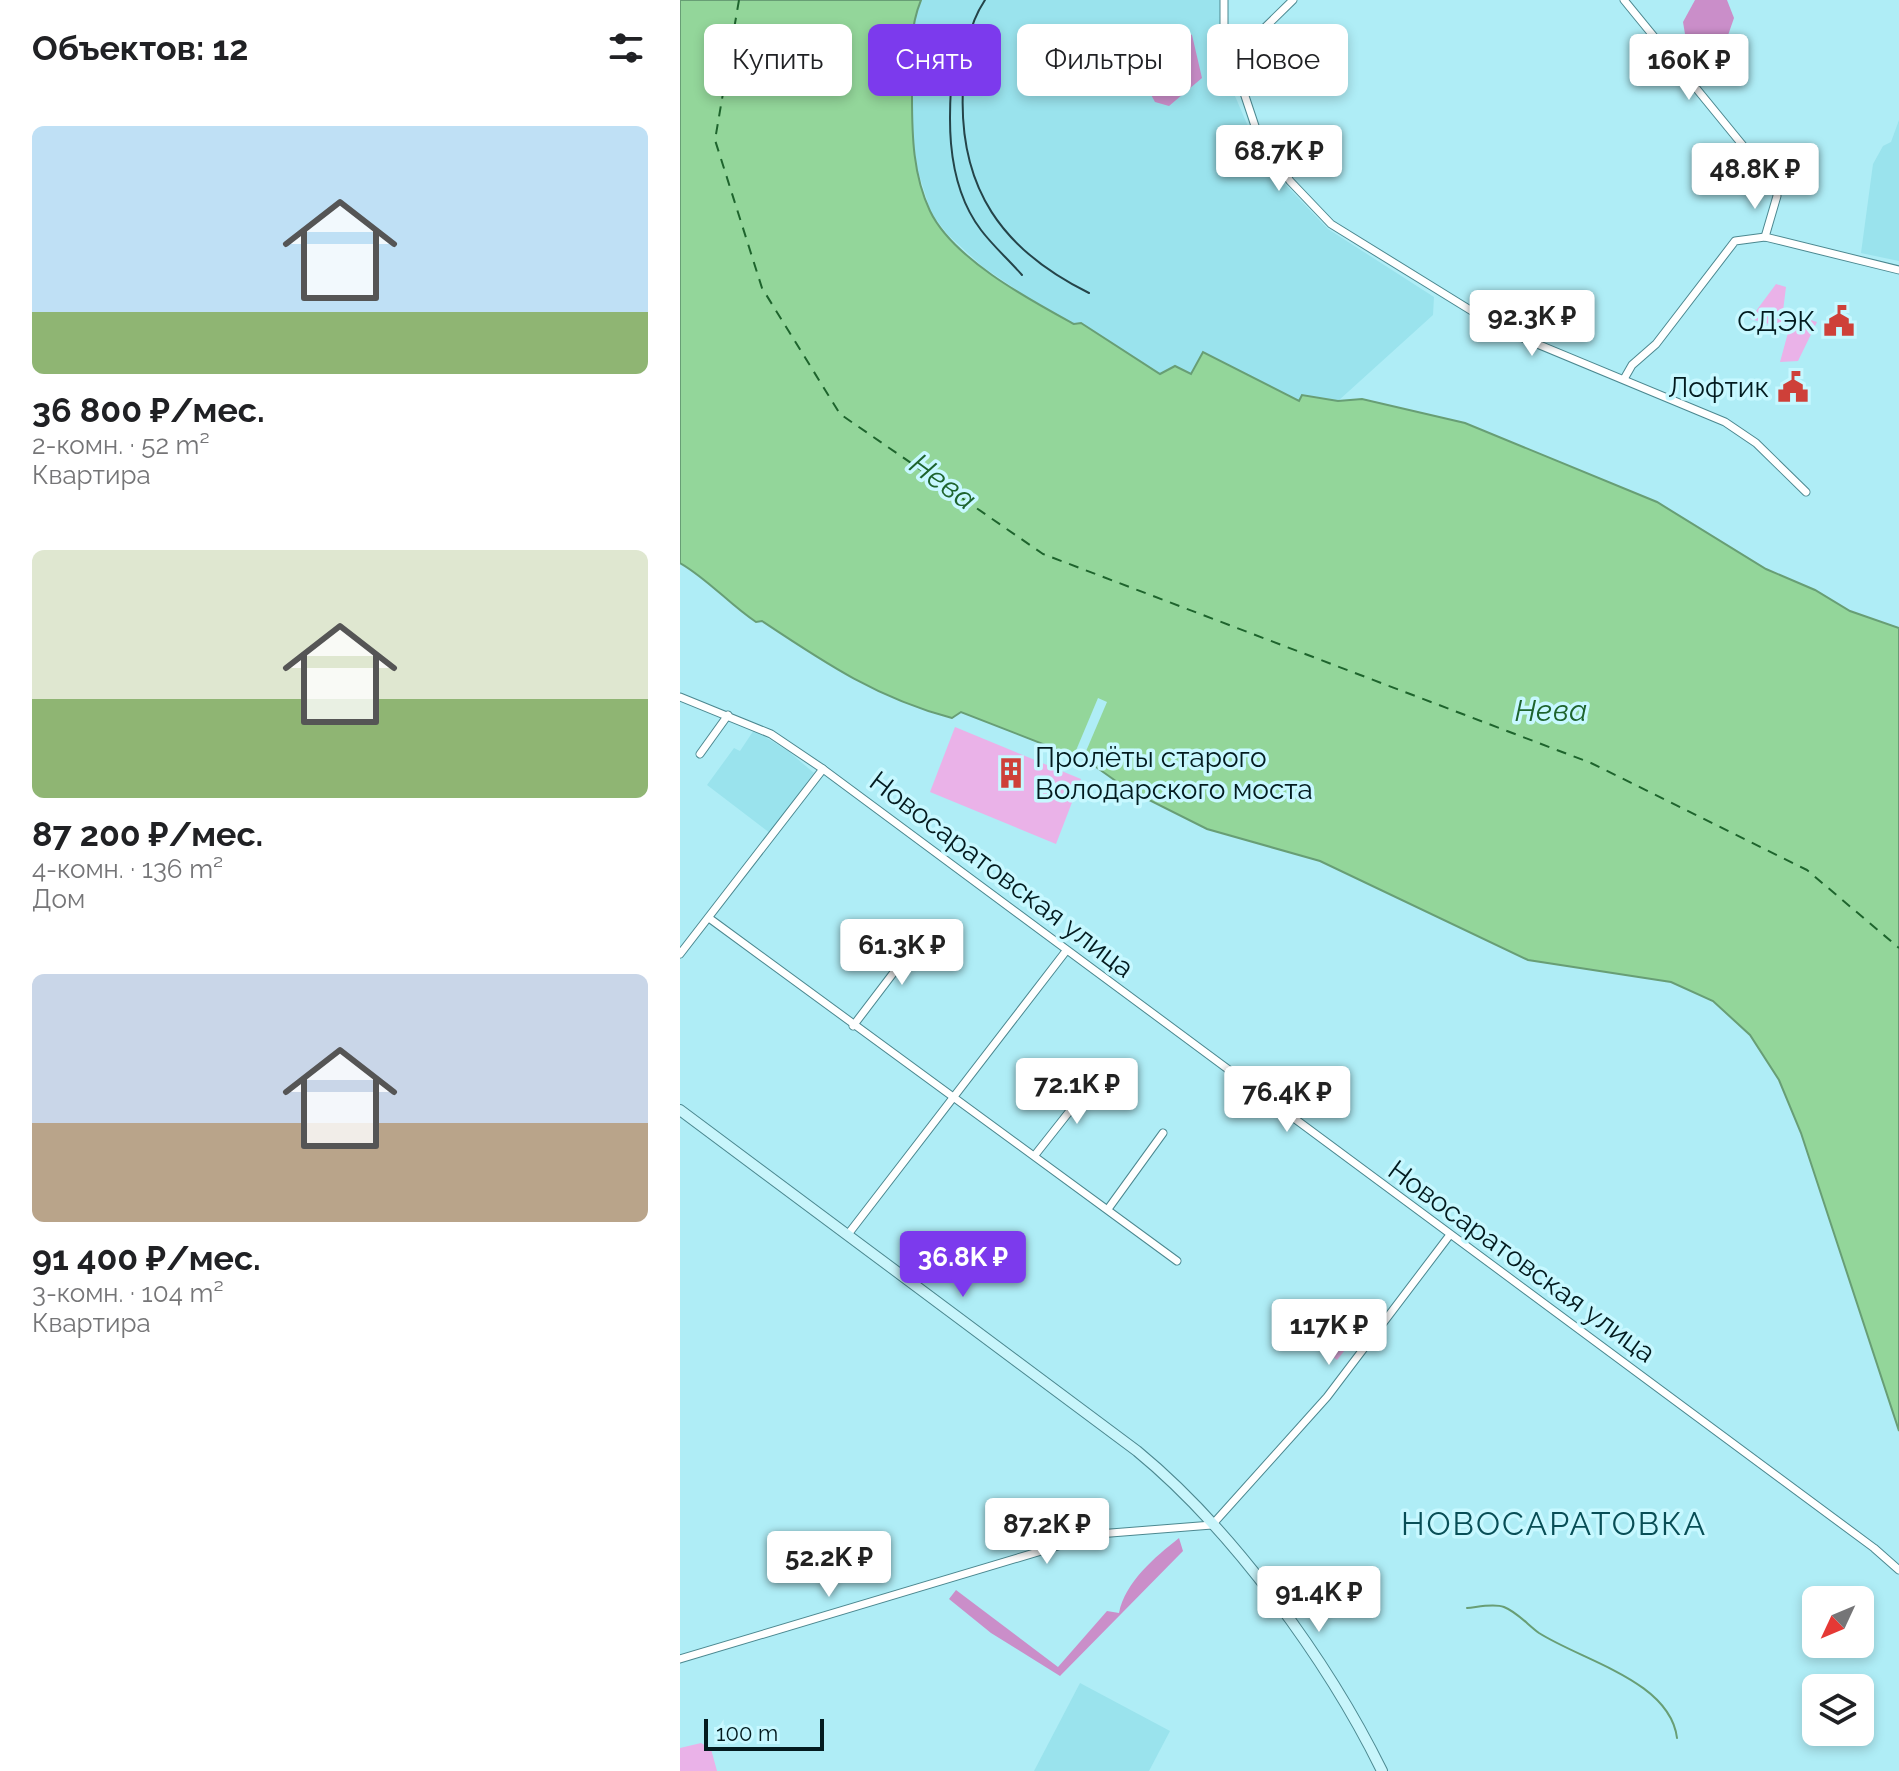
<!DOCTYPE html>
<html lang="ru">
<meta charset="utf-8">
<style>
body{margin:0;font-family:Raleway,sans-serif;background:#f2f2f2;color:#202124;height:100vh;display:flex;flex-direction:column;font-size:30px;white-space:nowrap}
*{box-sizing:border-box;margin:0}
p{font-size:26px;color:#757577}
.icon{flex:none;width:44px;height:44px;fill:none;stroke:currentColor;stroke-width:2;stroke-linecap:round;stroke-linejoin:round}
.map{position:relative;flex:1;overflow:hidden}
.sheet{display:flex;flex-direction:column;background:#fff;width:680px}
.sheet>*{flex:none}
.guide{position:absolute;left:24px;top:24px;width:760px;height:72px;display:flex;gap:16px}
.needle{width:52px;rotate:226deg}
.controls{position:absolute;left:1122px;top:1586px;display:grid;gap:16px}
.controls a{display:grid;place-items:center;width:72px;height:72px;border-radius:12px;background:#fff;box-shadow:0 4px 12px #0003;font-size:40px}
.scale{position:absolute;left:24px;bottom:20px;width:120px;box-sizing:border-box;padding-left:8px;border:4px solid #031b1f;border-top:0;font-size:22px;line-height:28px;white-space:nowrap;color:#031b1f;-webkit-text-stroke:6px #c7f8ff;paint-order:stroke}
.price{position:absolute;translate:-50% -68px;padding:0 18px;border-radius:8px;background:#fff;color:#222;font-size:26px;line-height:52px;filter:drop-shadow(0 2px 4px #0008)}
.price::after{content:'';position:absolute;left:50%;top:48px;width:24px;height:18px;margin-left:-12px;background:inherit;clip-path:polygon(0 0,100% 0,50% 100%)}
.price.active{background:#7c3aed;color:#fff}
ul{padding:0;list-style:none}
li{display:grid;align-content:center;gap:16px;height:424px;padding:0 32px}
li span{display:grid;place-items:center;height:248px;border-radius:12px;color:#555}
li>.icon{margin-inline-start:auto}
span .icon{width:144px;height:144px;fill:#fffc;stroke-width:1}
li b{font-size:34px}
h2{display:flex;justify-content:space-between;align-items:center;height:96px;padding:0 32px;font-size:34px}
.pill{padding:0 28px;border-radius:12px;background:#fff;box-shadow:0 4px 12px #0003;font-size:28px;line-height:72px}
.pill.active{background:#7c3aed;color:#fff}
main{display:flex;flex:1;min-height:0}
.map>svg:first-child{display:block}
</style>
<main>
<section class="sheet">
<h2>Объектов: 12<svg class="icon" aria-label="filters" viewBox="0 0 24 24"><path d="M4 7h16M4 17h16"/><circle cx="9" cy="7" r="2"/><circle cx="15" cy="17" r="2"/></svg></h2>
<ul>
<li><span style="background:linear-gradient(#bfe0f5 75%,#8fb573 0)"><svg class="icon" aria-label="home" viewBox="0 0 24 24"><path d="M3 11l9-7 9 7M6 9v11h12V9"/></svg></span><div><b>36 800 ₽/мес.</b><p>2-комн. · 52 m²</p><p>Квартира</p></div></li>
<li><span style="background:linear-gradient(#dfe7d0 60%,#8fb573 0)"><svg class="icon" aria-label="home" viewBox="0 0 24 24"><path d="M3 11l9-7 9 7M6 9v11h12V9"/></svg></span><div><b>87 200 ₽/мес.</b><p>4-комн. · 136 m²</p><p>Дом</p></div></li>
<li><span style="background:linear-gradient(#c9d6e8 60%,#b9a48a 0)"><svg class="icon" aria-label="home" viewBox="0 0 24 24"><path d="M3 11l9-7 9 7M6 9v11h12V9"/></svg></span><div><b>91 400 ₽/мес.</b><p>3-комн. · 104 m²</p><p>Квартира</p></div></li>
</ul>
</section>
<div class="map">
<svg width="1219" height="1771" viewBox="0 0 1219 1771">
<rect width="100%" height="100%" fill="#afedf6"/>
<g fill="#9ae3ed">
<path d="M241 0H541V34L548 75 555 80V96L567 124 605 184 648 229 754 297 753 315 658 401 622 395 619 401 523 352 511 374H480L359 305 303 267 268 235 251 213 233 155 230 33Z"/>
<path d="M1219 120V261L1181 253 1193 164 1203 146 1211 142Z"/>
<path d="M74 730 108 751 134 773 90 833 27 785 54 748 60 751Z"/>
<path d="M400 1683 490 1731 469 1771H354Z"/>
</g>
<g fill="#eab2e8">
<path d="M1096 284 1106 287 1103 311 1137 322 1118 361 1100 362 1109 329 1070 319Z"/>
<path d="M275 727 401 779 376 844 250 792Z"/>
<path d="M663 1306 686 1324 657 1360 635 1342Z"/>
<path d="M21 1743 31 1749 37 1771H0V1748Z"/>
</g>
<g fill="#ca8ec9">
<path d="M1015 0H1047L1054 18 1046 41 1029 51 1006 40 1003 22Z"/>
<path d="M505 31 512 35 522 78 489 106 475 102 469 91 460 88 458 56 485 38 496 39Z"/>
<path d="M499 1538 503 1551 380 1676 311 1633 269 1599 276 1590 378 1667 427 1611 439 1613C445 1582 475 1557 499 1538Z"/>
</g>
<path fill="#93d69a" stroke="#689e75" stroke-width="2" d="M0 0H241C228 32 231 63 232 97 232 136 233 175 250 211 273 259 350 300 394 324L401 323 480 374 495 366 511 374 523 352 619 401 622 395 658 401 682 399 785 423 977 502 1086 569 1135 590 1170 611 1219 628V1431L1121 1133 1099 1080 1070 1035 1033 1001 991 982 848 960 640 861 527 829 447 789 409 762 281 712 272 718C197 698 145 663 82 621L76 622C49 604 28 579 0 563Z"/>
<path fill="#afedf6" d="M418 698 427 702 401 763 392 760Z"/>
<g fill="none" stroke-linecap="round" stroke-linejoin="round">
<path stroke="#689e75" stroke-width="2" d="M787 1608C798 1607 814 1603 824 1607 837 1612 848 1625 859 1633 903 1661 990 1681 997 1738"/>
<path stroke="#1e642d" stroke-width="2" stroke-dasharray="10 8" stroke-linecap="butt" d="M59 0 35 140 82 288 160 414 363 554 911 763 1127 870 1219 948"/>
<defs>
<g id="minor">
<path d="M544 0V33L576 129 610 181 651 224 821 329 1045 422 1076 443 1126 492"/>
<path d="M944 0 1096 186 1097 196 1085 237"/>
<path d="M551 53 568 44 613 0"/>
<path d="M944 379 952 365 976 344 1055 241 1085 237 1219 270"/>
<path d="M0 697 91 734 143 769 1194 1548 1219 1570"/>
<path d="M20 754 48 715"/>
<path d="M29 918 497 1261"/>
<path d="M0 954 143 769"/>
<path d="M173 1026 246 930"/>
<path d="M355 1155 415 1079"/>
<path d="M428 1209 483 1133"/>
<path d="M169 1233 386 951"/>
<path d="M0 1659 418 1534 532 1525 647 1397 769 1236"/>
</g>
<path id="secondary" d="M0 1110 457 1451C552 1529 648 1661 702 1771"/>
</defs>
<use href="#minor" stroke="#4c8890" stroke-width="9"/>
<use href="#secondary" stroke="#4c8890" stroke-width="12"/>
<use href="#minor" stroke="#fff" stroke-width="7"/>
<use href="#secondary" stroke="#c8f5fb" stroke-width="10"/>
<g stroke="#254449" stroke-width="2">
<path d="M305 0C287 27 284 57 283 88 278 188 322 250 409 293"/>
<path d="M274 51C268 109 263 180 301 230 313 246 329 260 342 275"/>
</g>
</g>
<defs>
<symbol id="civic-bare" viewBox="-9 -9 18 18"><path d="M-.6-6.5H3V-4.5H.6V-3L4-1V1h2V6H-6V1h2V-1L-.6-3ZM-1.2 2.5V6h2.4V2.5Z" fill="#ce4039" stroke="#c7f8ff" stroke-width="2.5" paint-order="stroke"/></symbol>
<symbol id="building-bare" viewBox="-9 -9 18 18"><path d="M-4-6H4V6H1V3H-1V6H-4ZM-2.5-4.3h1.7v1.8h-1.7ZM.8-4.3h1.7v1.8H.8ZM-2.5-1h1.7V.8h-1.7ZM.8-1h1.7V.8H.8Z" fill="#ce4039" stroke="#c7f8ff" stroke-width="2.5" paint-order="stroke"/></symbol>
</defs>
<g fill-rule="evenodd">
<use href="#civic-bare" x="1137" y="299" width="44" height="44"/>
<use href="#civic-bare" x="1091" y="365" width="44" height="44"/>
<use href="#building-bare" x="309" y="751" width="44" height="44"/>
</g>
<g text-anchor="middle" stroke-width="7" stroke-linejoin="round" paint-order="stroke">
<g font-size="28" fill="#031b1f" stroke="#c7f8ff" text-anchor="end">
<text x="1135" y="331">СДЭК</text>
<text x="1089" y="397">Лофтик</text>
<text x="355" y="767" text-anchor="start">Пролёты старого<tspan x="355" dy="32">Володарского моста</tspan></text>
</g>
<g font-size="28" fill="#031b1f" stroke="#c7f8ff">
<text transform="translate(322 874) rotate(37)" y="10">Новосаратовская улица</text>
<text transform="translate(842 1261) rotate(36)" y="10">Новосаратовская улица</text>
</g>
<g font-size="30" font-style="italic" fill="#1e642d" stroke="#c7f8ff">
<text transform="translate(263 482) rotate(36)" y="10">Нева</text>
<text x="871" y="721">Нева</text>
</g>
<g font-size="32" letter-spacing="2" fill="#084e56" stroke="#c7f8ff">
<text x="874" y="1535">НОВОСАРАТОВКА</text>
</g>
</g>
</svg>
<div class="controls">
<a><svg class="needle" viewBox="-14 -14 28 28"><path d="M0-13l5 13h-10z" fill="#e53935"/><path d="M0 13l5-13h-10z" fill="#757577"/></svg></a>
<a><svg class="icon" aria-label="layers" viewBox="0 0 24 24"><path d="M12 4l9 5-9 5-9-5zM3 14l9 5 9-5"/></svg></a>
</div>
<div class="scale">100 m</div>
<b class="price" style="left:1009px;top:102px">160K ₽</b>
<b class="price" style="left:599px;top:193px">68.7K ₽</b>
<b class="price" style="left:1075px;top:211px">48.8K ₽</b>
<b class="price" style="left:852px;top:358px">92.3K ₽</b>
<b class="price" style="left:222px;top:987px">61.3K ₽</b>
<b class="price" style="left:397px;top:1126px">72.1K ₽</b>
<b class="price" style="left:607px;top:1134px">76.4K ₽</b>
<b class="price active" style="left:283px;top:1299px">36.8K ₽</b>
<b class="price" style="left:649px;top:1367px">117K ₽</b>
<b class="price" style="left:367px;top:1566px">87.2K ₽</b>
<b class="price" style="left:149px;top:1599px">52.2K ₽</b>
<b class="price" style="left:639px;top:1634px">91.4K ₽</b>
<div class="guide">
<a class="pill">Купить</a>
<a class="pill active">Снять</a>
<a class="pill">Фильтры</a>
<a class="pill">Новое</a>
</div>
</div>
</main>
